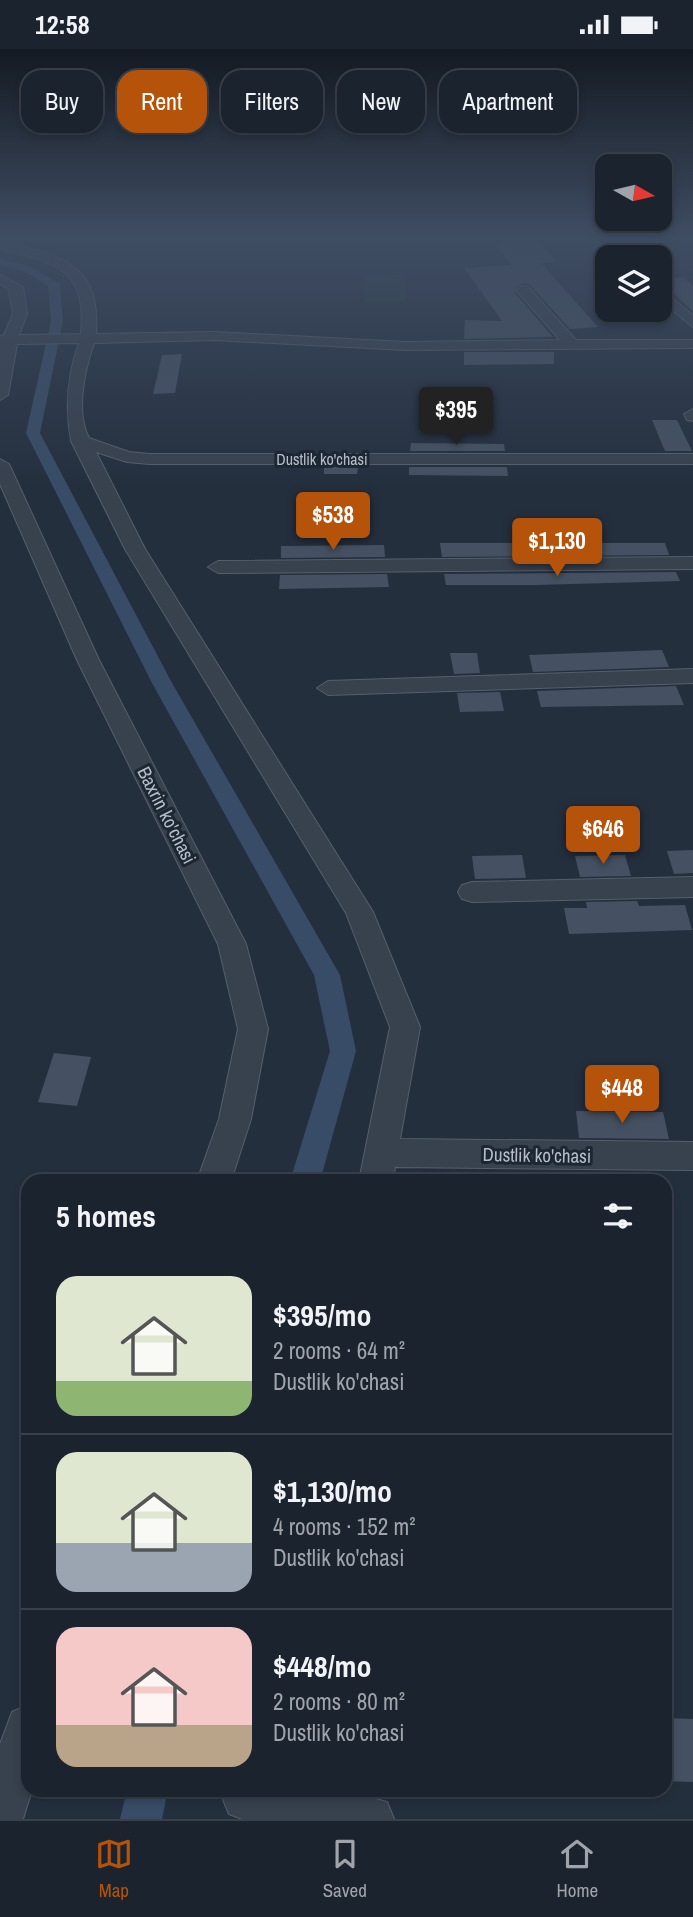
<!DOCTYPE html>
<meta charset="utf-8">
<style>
body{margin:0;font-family:"Archivo Narrow",sans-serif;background:#242b36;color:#f1f3f6;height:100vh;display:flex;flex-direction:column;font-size:26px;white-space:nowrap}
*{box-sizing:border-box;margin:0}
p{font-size:23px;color:#a0a4aa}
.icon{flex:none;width:38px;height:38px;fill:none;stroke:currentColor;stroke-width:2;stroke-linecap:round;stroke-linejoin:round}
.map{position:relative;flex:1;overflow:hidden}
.drawer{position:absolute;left:21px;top:1125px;width:651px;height:623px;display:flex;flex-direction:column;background:#1b232e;border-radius:21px;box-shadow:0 4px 10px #0003,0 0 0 2px #39404a}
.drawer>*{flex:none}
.banner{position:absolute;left:21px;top:21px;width:651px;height:63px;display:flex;gap:14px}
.needle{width:46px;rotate:98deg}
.buttons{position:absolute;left:595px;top:105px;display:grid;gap:14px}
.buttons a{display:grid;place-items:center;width:77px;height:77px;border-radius:14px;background:#1b232e;box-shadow:0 4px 10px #0003,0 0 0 2px #39404a;font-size:35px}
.price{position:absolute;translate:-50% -60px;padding:0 16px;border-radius:7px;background:#b45309;color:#fff;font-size:23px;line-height:46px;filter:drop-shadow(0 2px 4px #0008)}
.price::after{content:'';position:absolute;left:50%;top:42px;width:21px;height:16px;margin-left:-10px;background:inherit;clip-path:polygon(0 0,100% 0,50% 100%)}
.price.current{background:#222;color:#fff}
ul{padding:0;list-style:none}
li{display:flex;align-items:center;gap:21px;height:175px;padding:0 35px}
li+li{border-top:2px solid #39404a}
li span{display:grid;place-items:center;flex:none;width:196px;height:140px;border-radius:21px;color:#555}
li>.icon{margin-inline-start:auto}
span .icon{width:84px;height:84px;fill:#fffc;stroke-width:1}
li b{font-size:30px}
h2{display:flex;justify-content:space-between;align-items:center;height:84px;padding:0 35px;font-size:30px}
.chip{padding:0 24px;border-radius:21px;background:#1b232e;box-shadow:0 4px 10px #0003,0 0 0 2px #39404a;font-size:24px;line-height:63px}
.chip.current{background:#b45309;color:#fff}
.status{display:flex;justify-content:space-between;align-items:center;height:49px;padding:0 35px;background:#1b232e;direction:ltr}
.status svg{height:19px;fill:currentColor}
.tab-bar{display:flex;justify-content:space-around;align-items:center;height:98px;border-top:2px solid #39404a;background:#1b232e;font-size:19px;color:#a0a4aa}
.tab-bar a{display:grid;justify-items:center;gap:4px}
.tab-bar .current{color:#b45309}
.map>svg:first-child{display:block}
</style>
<div class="status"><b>12:58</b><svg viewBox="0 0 49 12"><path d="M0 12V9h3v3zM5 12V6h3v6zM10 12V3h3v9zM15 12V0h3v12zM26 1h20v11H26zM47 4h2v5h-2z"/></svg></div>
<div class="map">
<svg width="693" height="1770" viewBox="0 0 693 1770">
<rect width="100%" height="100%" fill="#242f3e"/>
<path fill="#263c3f" d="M365 225 405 226V253H364Z"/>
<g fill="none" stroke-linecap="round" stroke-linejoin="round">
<g fill="#394c67" fill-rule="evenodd">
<path d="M0 209 31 218 60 235 63 272 40 384 172 634 340 926 356 1002 320 1132H290L330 1002 314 926 152 634 26 384 51 272 48 237 23 222 0 216Z"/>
<path d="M127 1741H168L162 1770H120Z"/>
</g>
</g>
<g fill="#455162">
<path d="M538 192 556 213 541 214 598 278 570 280 530 236 524 234 515 239 514 243 553 288 464 290 465 271 502 272 464 219 511 216 495 195Z"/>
<path d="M683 228 693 237V263L660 231Z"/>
<path d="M464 303H554V315L464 316Z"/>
<path d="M182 305 175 344 153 345 162 306Z"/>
<path d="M652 371H677L692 402H665Z"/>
<path d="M411 394 504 395 505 402H410Z"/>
<path d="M324 418H358L357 425H324Z"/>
<path d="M409 418H507L508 427 409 426Z"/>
<path d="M440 494H665L669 506 442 508Z"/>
<path d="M384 496 385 508 281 509V497Z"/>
<path d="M676 523 680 532 536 536H446L444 525Z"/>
<path d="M387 525 389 538 279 540 280 526Z"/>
<path d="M662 601 669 618 533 623 529 606Z"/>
<path d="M450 604H477L480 624 454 625Z"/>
<path d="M676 637 684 656 541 658 537 642Z"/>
<path d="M500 643 504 662 460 663 457 644Z"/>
<path d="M693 801V824L674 825 667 802Z"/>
<path d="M522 806 526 829 475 830 472 807Z"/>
<path d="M625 806 631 827 580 828 575 807Z"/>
<path d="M637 852 639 857 685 856 692 881 569 885 564 859H587L586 853Z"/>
<path d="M54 1004 91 1008 77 1057 38 1053Z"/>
<path d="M576 1062 663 1063 669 1090 579 1089Z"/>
<path d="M665 1669 693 1670V1733L665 1732Z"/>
</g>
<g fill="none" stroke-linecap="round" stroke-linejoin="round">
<defs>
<g id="street">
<path d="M0 192C59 207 101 212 96 285L214 283 405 293 560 291 516 241 523 237 528 238 576 291H693V299L405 301 214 291 94 294C85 320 75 363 89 389L129 403 149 405H693V415H149L127 413 96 403 145 500 373 863 420 978 400 1090 693 1093V1121L395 1118 393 1132H359L390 978 346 864 125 500 71 392C65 359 67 327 79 294L17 295 8 346 0 351V287L4 286 13 265 9 240 0 235V226L23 238 27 265 19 286 81 285C87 219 56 214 0 200Z"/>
<path d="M660 240 693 266V278L660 251Z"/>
<path d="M693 360V372L687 371 684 365Z"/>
<path d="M0 410 9 415 99 611 246 895 268 980 251 1070 231 1132H197L219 1070 238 980 218 895 77 611 0 435Z"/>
<path d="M693 508V520L218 524 208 518 218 512Z"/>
<path d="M693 620V634L328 646 317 639 328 632Z"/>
<path d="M693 828V848L472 853 462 850 458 843 462 836 472 833Z"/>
<path d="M28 1656V1741H32L23 1770H0V1695L12 1663Z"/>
<path d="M225 1741H342L387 1753 394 1770H242L229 1765 222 1748Z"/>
</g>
</defs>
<use href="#street" stroke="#565f6c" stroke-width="2"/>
<use href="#street" fill="#38414e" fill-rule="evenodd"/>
</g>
<linearGradient id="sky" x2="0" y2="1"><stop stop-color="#141a22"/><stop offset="0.43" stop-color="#3f4d63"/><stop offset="1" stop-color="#3f4d63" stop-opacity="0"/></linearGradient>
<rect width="693" height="437" fill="url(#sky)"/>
<g text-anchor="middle" stroke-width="6" stroke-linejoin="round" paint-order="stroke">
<g font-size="16" fill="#b4bcc9" stroke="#1d2633">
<text x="322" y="416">Dustlik ko'chasi</text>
</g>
<g font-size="19" fill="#b4bcc9" stroke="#1d2633">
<text transform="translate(167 766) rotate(63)" y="7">Baxrin ko'chasi</text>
<text transform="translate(537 1106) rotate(1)" y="7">Dustlik ko'chasi</text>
</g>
</g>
</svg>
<div class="buttons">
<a><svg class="needle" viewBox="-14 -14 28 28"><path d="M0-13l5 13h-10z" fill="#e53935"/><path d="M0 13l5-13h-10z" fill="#a0a4aa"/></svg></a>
<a><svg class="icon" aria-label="layers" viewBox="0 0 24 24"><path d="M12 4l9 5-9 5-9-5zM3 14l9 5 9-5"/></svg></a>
</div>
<b class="price current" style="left:456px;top:398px">$395</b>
<b class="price" style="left:333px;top:503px">$538</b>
<b class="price" style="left:557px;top:529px">$1,130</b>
<b class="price" style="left:603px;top:817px">$646</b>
<b class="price" style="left:622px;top:1076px">$448</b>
<div class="banner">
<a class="chip">Buy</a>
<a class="chip current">Rent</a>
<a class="chip">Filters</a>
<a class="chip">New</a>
<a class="chip">Apartment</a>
</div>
<section class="drawer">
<h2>5 homes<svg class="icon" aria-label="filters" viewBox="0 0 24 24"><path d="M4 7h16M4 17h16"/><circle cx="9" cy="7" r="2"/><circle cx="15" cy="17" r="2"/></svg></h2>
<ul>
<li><span style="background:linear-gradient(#dfe7d0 75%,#8fb573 0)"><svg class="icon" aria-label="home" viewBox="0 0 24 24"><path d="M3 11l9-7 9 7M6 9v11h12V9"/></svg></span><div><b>$395/mo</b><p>2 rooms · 64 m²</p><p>Dustlik ko'chasi</p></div></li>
<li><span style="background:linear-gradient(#dfe7d0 65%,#9aa5b1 0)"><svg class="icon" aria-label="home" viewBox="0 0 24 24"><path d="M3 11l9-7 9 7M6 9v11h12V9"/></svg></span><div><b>$1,130/mo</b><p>4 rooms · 152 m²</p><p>Dustlik ko'chasi</p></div></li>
<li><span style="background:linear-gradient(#f6c9c9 70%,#b9a48a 0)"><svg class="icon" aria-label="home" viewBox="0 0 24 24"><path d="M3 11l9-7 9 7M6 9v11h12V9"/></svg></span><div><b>$448/mo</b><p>2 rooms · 80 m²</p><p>Dustlik ko'chasi</p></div></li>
</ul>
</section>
</div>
<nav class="tab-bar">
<a class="current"><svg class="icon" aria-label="map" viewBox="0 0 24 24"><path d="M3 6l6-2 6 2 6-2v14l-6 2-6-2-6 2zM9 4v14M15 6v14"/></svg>Map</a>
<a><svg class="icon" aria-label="saved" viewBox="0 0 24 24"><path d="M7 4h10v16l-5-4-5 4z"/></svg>Saved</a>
<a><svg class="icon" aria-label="home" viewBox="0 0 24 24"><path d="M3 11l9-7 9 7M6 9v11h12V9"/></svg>Home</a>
</nav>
